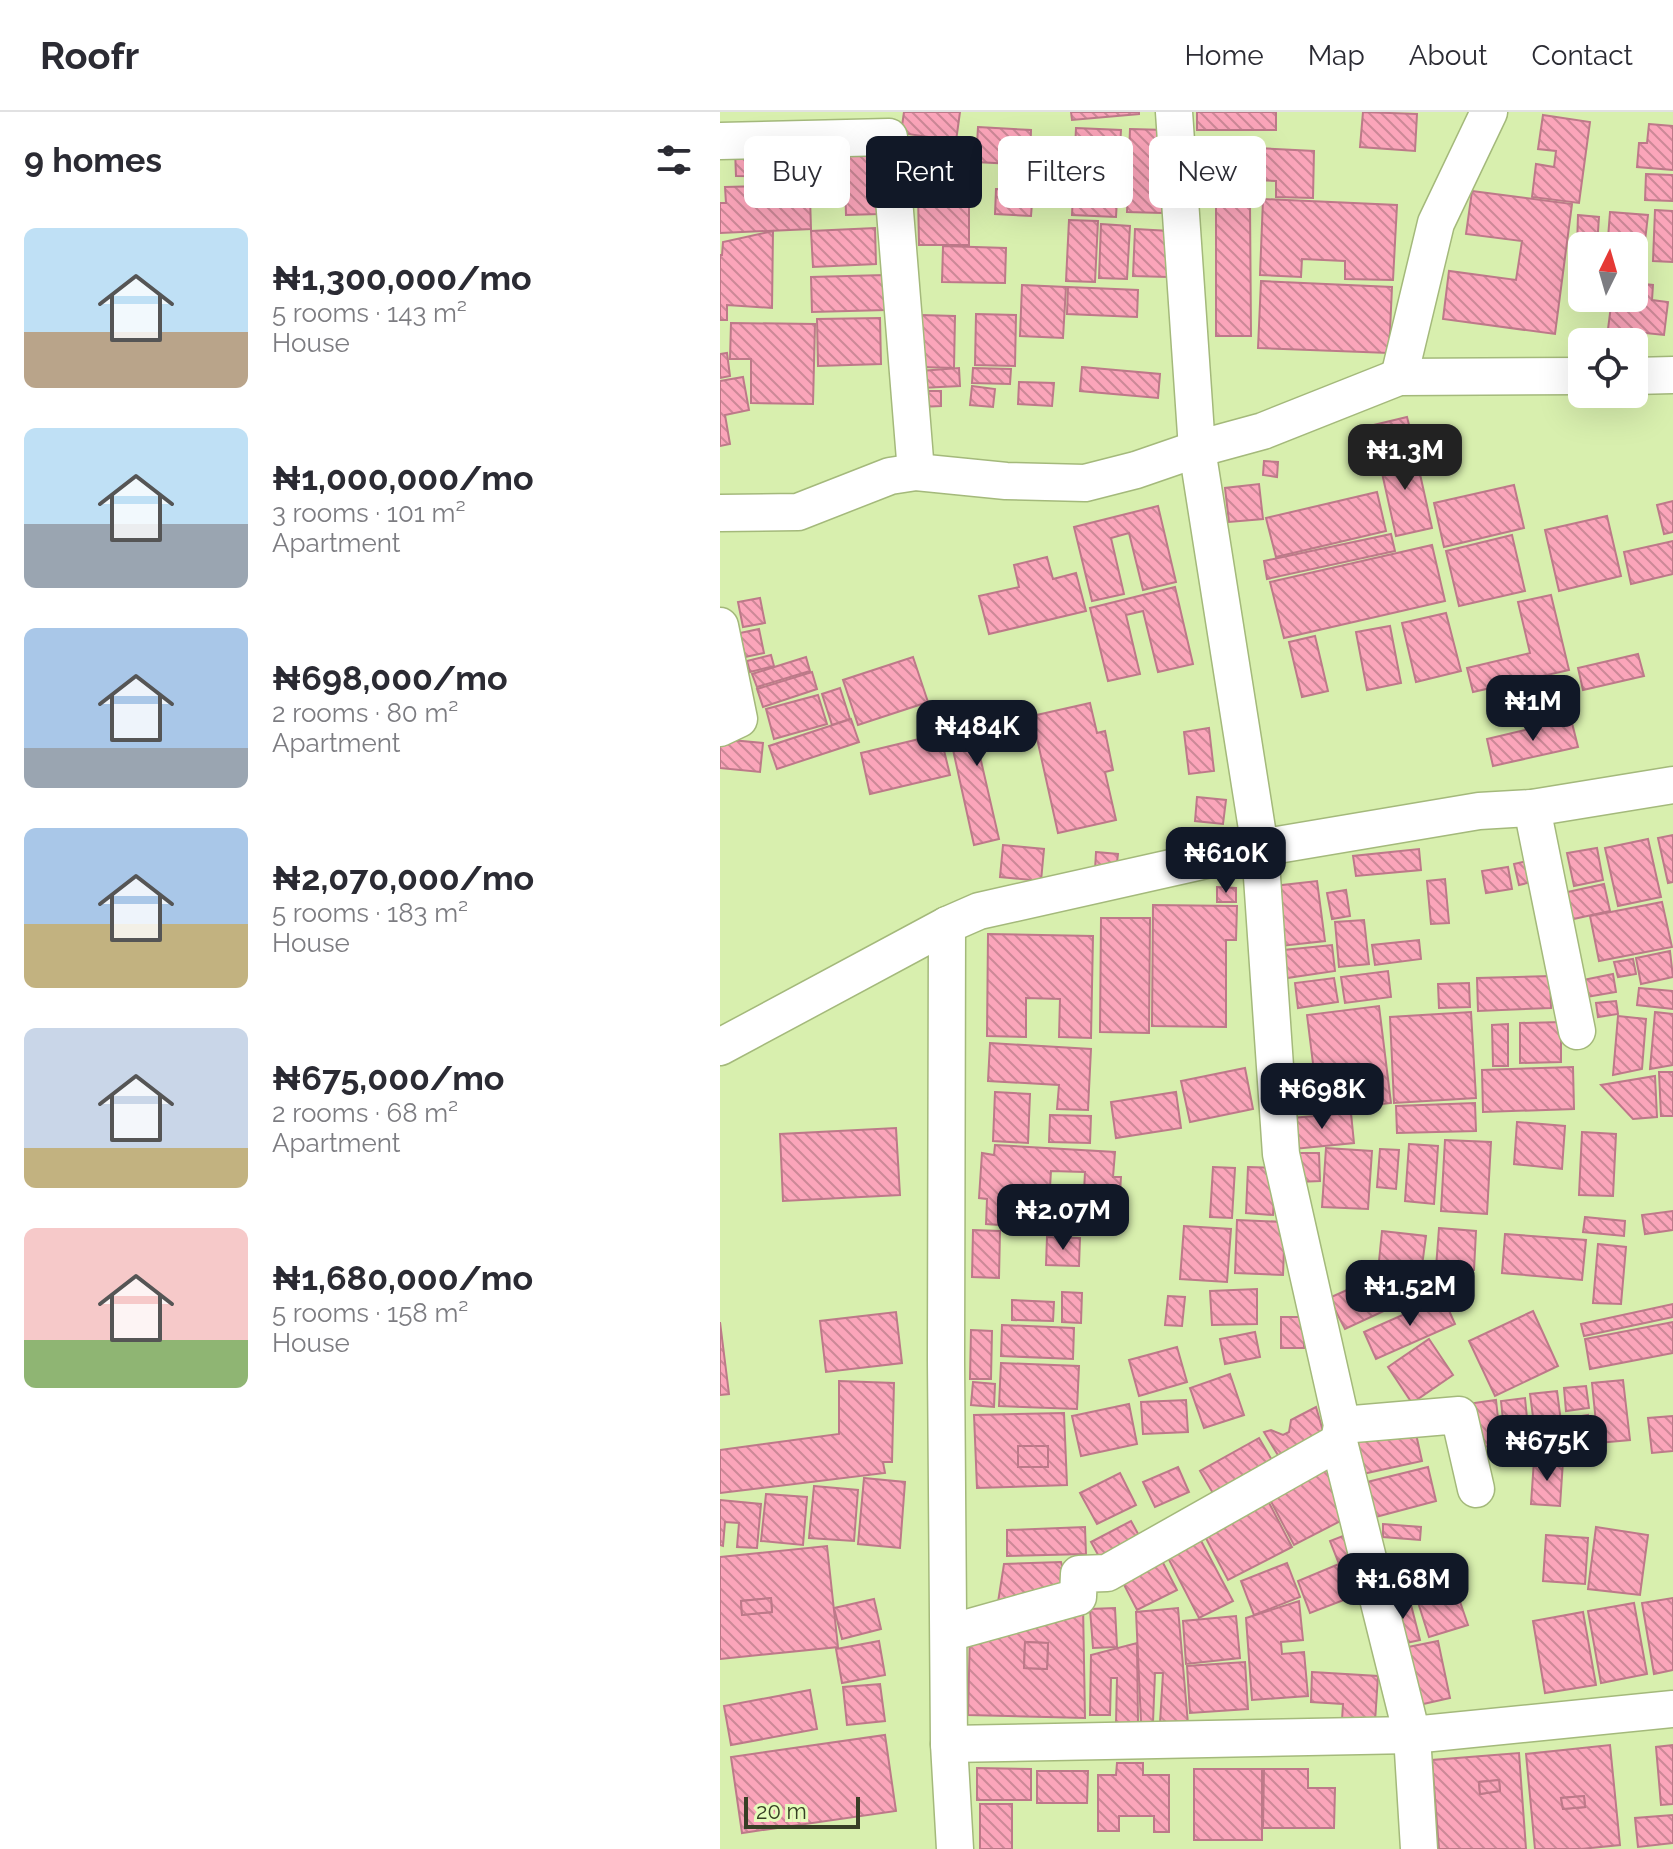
<!DOCTYPE html>
<meta charset="utf-8">
<style>
body{margin:0;font-family:Raleway,sans-serif;background:#f2f2f3;color:#2b2b33;height:100vh;display:flex;flex-direction:column;font-size:30px;white-space:nowrap}
*{box-sizing:border-box;margin:0}
p{font-size:26px;color:#7c7c81}
.icon{flex:none;width:44px;height:44px;fill:none;stroke:currentColor;stroke-width:2;stroke-linecap:round;stroke-linejoin:round}
.map{position:relative;flex:1;overflow:hidden}
.side{display:flex;flex-direction:column;background:#fff;width:720px}
.side>*{flex:none}
.banner{position:absolute;left:24px;top:24px;width:760px;height:72px;display:flex;gap:16px}
.needle{width:52px;rotate:5deg}
.tools{position:absolute;left:848px;top:120px;display:grid;gap:16px}
.tools a{display:grid;place-items:center;width:80px;height:80px;border-radius:12px;background:#fff;box-shadow:0 8px 32px #0002;font-size:40px}
.scale{position:absolute;left:24px;bottom:20px;width:116px;box-sizing:border-box;padding-left:8px;border:4px solid #373f25;border-top:0;font-size:22px;line-height:28px;white-space:nowrap;color:#373f25;-webkit-text-stroke:6px #e5fcbb;paint-order:stroke}
.price{position:absolute;translate:-50% -68px;padding:0 18px;border-radius:16px;background:#111827;color:#fff;font-size:26px;line-height:52px;filter:drop-shadow(0 2px 4px #0008)}
.price::after{content:'';position:absolute;left:50%;top:48px;width:24px;height:18px;margin-left:-12px;background:inherit;clip-path:polygon(0 0,100% 0,50% 100%)}
.price.on{background:#222;color:#fff}
ul{padding:0;list-style:none}
li{display:flex;align-items:center;gap:24px;height:200px;padding:0 24px}
li span{display:grid;place-items:center;flex:none;width:224px;height:160px;border-radius:12px;color:#555}
li>.icon{margin-inline-start:auto}
span .icon{width:96px;height:96px;fill:#fffc;stroke-width:1}
li b{font-size:34px}
h2{display:flex;justify-content:space-between;align-items:center;height:96px;padding:0 24px;font-size:34px}
.chip{padding:0 28px;border-radius:12px;background:#fff;box-shadow:0 8px 32px #0002;font-size:28px;line-height:72px}
.chip.on{background:#111827;color:#fff}
header{display:flex;align-items:center;gap:48px;box-sizing:border-box;height:112px;padding:0 40px;background:#fff;border-bottom:2px solid #e1e1e2}
header strong{font-size:38px}
nav{display:flex;gap:44px;margin-inline-start:auto;font-size:28px}
main{display:flex;flex:1;min-height:0}
.map>svg:first-child{display:block}
</style>
<header>
<strong>Roofr</strong>
<nav><a>Home</a><a>Map</a><a>About</a><a>Contact</a></nav>
</header>
<main>
<section class="side">
<h2>9 homes<svg class="icon" aria-label="filters" viewBox="0 0 24 24"><path d="M4 7h16M4 17h16"/><circle cx="9" cy="7" r="2"/><circle cx="15" cy="17" r="2"/></svg></h2>
<ul>
<li><span style="background:linear-gradient(#bfe0f5 65%,#b9a48a 0)"><svg class="icon" aria-label="home" viewBox="0 0 24 24"><path d="M3 11l9-7 9 7M6 9v11h12V9"/></svg></span><div><b>₦1,300,000/mo</b><p>5 rooms · 143 m²</p><p>House</p></div></li>
<li><span style="background:linear-gradient(#bfe0f5 60%,#9aa5b1 0)"><svg class="icon" aria-label="home" viewBox="0 0 24 24"><path d="M3 11l9-7 9 7M6 9v11h12V9"/></svg></span><div><b>₦1,000,000/mo</b><p>3 rooms · 101 m²</p><p>Apartment</p></div></li>
<li><span style="background:linear-gradient(#a9c7e8 75%,#9aa5b1 0)"><svg class="icon" aria-label="home" viewBox="0 0 24 24"><path d="M3 11l9-7 9 7M6 9v11h12V9"/></svg></span><div><b>₦698,000/mo</b><p>2 rooms · 80 m²</p><p>Apartment</p></div></li>
<li><span style="background:linear-gradient(#a9c7e8 60%,#c2b280 0)"><svg class="icon" aria-label="home" viewBox="0 0 24 24"><path d="M3 11l9-7 9 7M6 9v11h12V9"/></svg></span><div><b>₦2,070,000/mo</b><p>5 rooms · 183 m²</p><p>House</p></div></li>
<li><span style="background:linear-gradient(#c9d6e8 75%,#c2b280 0)"><svg class="icon" aria-label="home" viewBox="0 0 24 24"><path d="M3 11l9-7 9 7M6 9v11h12V9"/></svg></span><div><b>₦675,000/mo</b><p>2 rooms · 68 m²</p><p>Apartment</p></div></li>
<li><span style="background:linear-gradient(#f6c9c9 70%,#8fb573 0)"><svg class="icon" aria-label="home" viewBox="0 0 24 24"><path d="M3 11l9-7 9 7M6 9v11h12V9"/></svg></span><div><b>₦1,680,000/mo</b><p>5 rooms · 158 m²</p><p>House</p></div></li>
</ul>
</section>
<div class="map">
<svg width="953" height="1737" viewBox="0 0 953 1737">
<defs>
<pattern id="building-back-hatch" width="6" height="6" patternUnits="userSpaceOnUse" patternTransform="scale(2)"><rect width="6" height="6" fill="#fba5ba"/><path d="M-1 5l2 2M0 0l6 6M5-1l2 2" fill="none" stroke="#cc8897"/></pattern>
</defs>
<rect width="100%" height="100%" fill="#d8efae"/>
<g fill="url(#building-back-hatch)" stroke="#bd7989" stroke-width="2" fill-rule="evenodd">
<path d="M184 0H240L236 29 181 21Z"/>
<path d="M351 0H419V2L352 8Z"/>
<rect x="477" y="0" width="79" height="18"/>
<path d="M643 0 697 2 695 39 640 35Z"/>
<path d="M823 3 870 10 859 91 812 85 816 52 834 55 836 39 818 37Z"/>
<path d="M929 12 953 14V58L917 55 919 31H927Z"/>
<path d="M258 15 311 18 310 53 256 50Z"/>
<path d="M356 16 401 18 396 105 352 103Z"/>
<path d="M410 17 445 18 442 101 407 100Z"/>
<path d="M156 34 159 102 126 103 124 35Z"/>
<path d="M538 36 594 39 593 86 556 85V69L537 68Z"/>
<path d="M15 38 94 39V65L16 64Z"/>
<path d="M497 52 535 53V70H542V79L496 77Z"/>
<path d="M926 62 953 63V89L925 88Z"/>
<path d="M48 74V87L90 85 91 117 0 121V91H6L5 75Z"/>
<path d="M276 77 313 78 311 104 275 102Z"/>
<path d="M752 79 852 92 835 222 723 207 729 159 796 168 802 129 746 122Z"/>
<path d="M198 83H249V133H199Z"/>
<path d="M543 87 677 93 673 168 625 167V149L582 147 581 165 540 163Z"/>
<path d="M496 92H530L531 224H496Z"/>
<path d="M935 98 953 99V150L933 149Z"/>
<path d="M890 100 928 103 925 129 888 126Z"/>
<path d="M858 103 879 105 877 134 857 135Z"/>
<path d="M349 108 378 109 375 170 346 169Z"/>
<path d="M381 112 410 114 407 167 379 166Z"/>
<path d="M155 116 156 152 93 155 91 119Z"/>
<path d="M415 117 450 119 448 165 413 164Z"/>
<path d="M53 119 52 196 7 193V208H0V143H2L3 130Z"/>
<path d="M223 134 286 136 285 171 222 170Z"/>
<path d="M164 163 166 198 92 200 91 165Z"/>
<path d="M541 169 672 175 669 241 538 236Z"/>
<path d="M914 171 933 173 932 188 948 190 944 223 888 217 892 186H914Z"/>
<path d="M302 173 346 175 343 226 300 224Z"/>
<path d="M348 175 418 178 417 205 347 202Z"/>
<path d="M256 202 296 203 295 254 255 253Z"/>
<path d="M201 203 235 204 234 256 200 255Z"/>
<path d="M160 206 161 252 98 254 97 207Z"/>
<path d="M11 211 95 212 93 292 31 291V247H10Z"/>
<path d="M7 241 10 264 0 266V242Z"/>
<path d="M362 255 440 262 438 286 360 279Z"/>
<path d="M239 256 240 274 201 276 200 259Z"/>
<path d="M253 256 291 257 290 272 252 271Z"/>
<path d="M23 265 29 298 5 303 10 332 0 334V269Z"/>
<path d="M299 270 334 271 332 294 298 292Z"/>
<path d="M252 274 275 277 273 295 250 293Z"/>
<path d="M200 279H221V294L200 295Z"/>
<path d="M687 305 694 332 648 343 641 316Z"/>
<path d="M694 335 712 416 676 424 658 343Z"/>
<path d="M544 349 558 350 557 365 543 363Z"/>
<path d="M539 372 543 407 509 410 505 376Z"/>
<path d="M794 373 804 416 724 435 714 391Z"/>
<path d="M657 380 666 419 556 445 546 406Z"/>
<path d="M953 389V420L944 422 937 393Z"/>
<path d="M438 394 456 470 423 478 409 421 391 426 404 482 372 489 354 415Z"/>
<path d="M887 404 901 464 839 479 825 418Z"/>
<path d="M671 422 675 439 547 467 544 449Z"/>
<path d="M792 423 805 479 739 494 726 439Z"/>
<path d="M953 429V462L911 472 904 440Z"/>
<path d="M712 433 725 489 564 526 550 470Z"/>
<path d="M327 445 333 467 356 461 366 499 269 522 259 484 299 475 294 453Z"/>
<path d="M455 475 473 552 438 560 423 499 406 503 420 562 388 569 370 496Z"/>
<path d="M831 483 849 558 753 580 747 556 810 541 798 490Z"/>
<path d="M40 486 45 511 23 515 18 490Z"/>
<path d="M726 501 741 559 696 570 682 511Z"/>
<path d="M670 514 681 571 647 578 636 520Z"/>
<path d="M39 517 44 541 25 545 20 521Z"/>
<path d="M595 524 608 579 582 585 569 530Z"/>
<path d="M918 542 924 564 863 578 858 556Z"/>
<path d="M51 543 54 554 30 560 27 549Z"/>
<path d="M86 545 90 559 37 575 32 562Z"/>
<path d="M193 545 208 590 138 613 123 568Z"/>
<path d="M92 560 97 577 43 595 37 577Z"/>
<path d="M120 576 130 607 112 613 102 582Z"/>
<path d="M98 583 107 612 54 627 46 597Z"/>
<path d="M300 590 303 604 253 614 279 727 254 733 226 606Z"/>
<path d="M370 591 377 621 385 619 393 658 385 660 396 708 338 721 312 604Z"/>
<path d="M131 607 139 630 57 657 49 634Z"/>
<path d="M851 607 858 635 773 654 767 627Z"/>
<path d="M489 616 494 659 469 662 464 620Z"/>
<path d="M220 622 230 663 150 682 141 641Z"/>
<path d="M0 627 43 631 40 660 0 656Z"/>
<path d="M477 685 506 688 503 712 475 709Z"/>
<path d="M953 723V770L948 771 938 726Z"/>
<path d="M928 727 941 785 898 794 885 736Z"/>
<path d="M283 733 324 737 321 769 280 765Z"/>
<path d="M877 736 883 768 854 774 847 741Z"/>
<path d="M699 737 701 758 636 764 633 744Z"/>
<path d="M376 740 398 742 396 759 375 758Z"/>
<path d="M811 748 816 769 799 773 794 752Z"/>
<path d="M788 755 792 777 766 781 762 759Z"/>
<path d="M725 767 729 811 711 812 707 769Z"/>
<path d="M597 769 605 829 561 834 554 774Z"/>
<path d="M884 772 890 799 849 808 843 781Z"/>
<path d="M497 775 516 776V790H497Z"/>
<path d="M626 778 630 804 612 807 607 781Z"/>
<path d="M942 790 952 835 879 849 870 804Z"/>
<path d="M433 793 517 794 516 828H506V915L432 914Z"/>
<path d="M381 806H430L429 921 380 920Z"/>
<path d="M644 808 649 852 619 855 615 810Z"/>
<path d="M268 822 373 824 371 926 339 925 340 887 306 886V925L267 924Z"/>
<path d="M699 828 701 847 655 853 652 833Z"/>
<path d="M612 833 615 859 567 866 564 838Z"/>
<path d="M950 839 953 865 921 872 916 846Z"/>
<path d="M913 847 916 862 898 865 894 850Z"/>
<path d="M668 859 671 885 625 891 621 865Z"/>
<path d="M893 862 896 880 866 885 863 868Z"/>
<path d="M830 864 831 896 758 899 757 866Z"/>
<path d="M614 866 618 890 578 896 575 871Z"/>
<path d="M749 871 750 895 719 896 718 872Z"/>
<path d="M919 876 953 879V897L917 893Z"/>
<path d="M896 889 898 902 878 905 876 891Z"/>
<path d="M659 894 671 991 599 1000 587 903Z"/>
<path d="M751 900 756 986 674 991 670 905Z"/>
<path d="M935 900 953 902V953L930 957Z"/>
<path d="M898 904 926 907 922 957 893 963Z"/>
<path d="M841 910V950L800 951V911Z"/>
<path d="M788 912V954H773L772 913Z"/>
<path d="M270 931 371 937 368 998 337 997 339 973 268 969Z"/>
<path d="M853 955 854 997 763 1000 762 958Z"/>
<path d="M525 956 533 997 470 1010 461 969Z"/>
<path d="M939 960H953V1004H941Z"/>
<path d="M935 964 937 1005 913 1007 881 973Z"/>
<path d="M275 980 310 982 308 1031 273 1029Z"/>
<path d="M456 980 461 1016 396 1026 391 990Z"/>
<path d="M755 991 756 1019 677 1021 676 994Z"/>
<path d="M631 1001 634 1031 574 1037 571 1006Z"/>
<path d="M330 1003 371 1004 370 1031 329 1030Z"/>
<path d="M797 1010 845 1014 842 1057 794 1052Z"/>
<path d="M176 1016 180 1083 63 1089 60 1022Z"/>
<path d="M862 1020 896 1022 893 1084 859 1083Z"/>
<path d="M725 1028 771 1030 767 1102 721 1099Z"/>
<path d="M689 1032 718 1034 714 1092 685 1089Z"/>
<path d="M275 1033 395 1040 393 1065H401L399 1095H392L391 1120 362 1118 365 1060 331 1059 329 1091H339L338 1117 266 1112 267 1087 259 1086 262 1041 274 1043Z"/>
<path d="M606 1036 652 1039 648 1097 602 1095Z"/>
<path d="M660 1037 679 1038 676 1077 657 1075Z"/>
<path d="M577 1041H599L600 1069 578 1070Z"/>
<path d="M493 1055 515 1056 512 1106 490 1105Z"/>
<path d="M528 1055 556 1056 553 1103 526 1101Z"/>
<path d="M953 1099V1118L925 1122 922 1103Z"/>
<path d="M865 1105 905 1109 904 1124 863 1120Z"/>
<path d="M517 1108 565 1110 563 1163 515 1161Z"/>
<path d="M464 1114 511 1117 507 1170 460 1167Z"/>
<path d="M719 1116 756 1119 754 1158 716 1156Z"/>
<path d="M253 1118 280 1119 279 1166 252 1165Z"/>
<path d="M662 1119 706 1124 702 1154 659 1149Z"/>
<path d="M785 1122 866 1128 862 1168 782 1161Z"/>
<path d="M327 1125 360 1126 359 1154 326 1153Z"/>
<path d="M878 1132 906 1135 901 1192 873 1191Z"/>
<path d="M665 1161 679 1192 625 1217 609 1186Z"/>
<path d="M537 1177V1212L492 1213 490 1179Z"/>
<path d="M342 1180 362 1181 361 1211 342 1210Z"/>
<path d="M448 1184 465 1185 462 1214 445 1213Z"/>
<path d="M723 1185 735 1212 656 1247 644 1220Z"/>
<path d="M292 1188 334 1190 333 1209 292 1208Z"/>
<path d="M953 1192V1205L864 1224 861 1212Z"/>
<path d="M813 1199 838 1254 775 1284 749 1229Z"/>
<path d="M176 1200 182 1251 106 1260 100 1209Z"/>
<rect x="561" y="1205" width="23" height="31"/>
<path d="M0 1210 9 1282 0 1283Z"/>
<path d="M953 1210V1241L870 1257 865 1227Z"/>
<path d="M282 1213 354 1216 353 1247 281 1244Z"/>
<path d="M251 1218 272 1219 271 1267H250Z"/>
<path d="M535 1220 540 1245 505 1252 500 1227Z"/>
<path d="M709 1227 733 1263 692 1291 668 1255Z"/>
<path d="M457 1235 467 1270 419 1284 409 1248Z"/>
<path d="M281 1251 359 1254 357 1297 279 1294Z"/>
<path d="M510 1262 524 1303 484 1316 470 1276Z"/>
<path d="M903 1268 910 1328 878 1331 872 1271Z"/>
<path d="M119 1269 174 1271 172 1350H163L165 1361 0 1381V1338L119 1322Z"/>
<path d="M253 1270 275 1272 274 1295 251 1293Z"/>
<path d="M866 1274 869 1296 846 1299 844 1276Z"/>
<path d="M837 1279 842 1317 815 1320 810 1282Z"/>
<path d="M805 1286 808 1316 784 1318 781 1289Z"/>
<path d="M466 1288 468 1320 423 1322 421 1290Z"/>
<path d="M776 1288 781 1333 752 1336 747 1292Z"/>
<path d="M409 1292 417 1332 361 1344 352 1304Z"/>
<path d="M596 1295 605 1326 562 1350 544 1320 551 1318 563 1323 569 1320 571 1308Z"/>
<path d="M344 1301 347 1373 257 1376 254 1303ZM298 1334H328V1355H298Z"/>
<path d="M868 1303 873 1344 854 1346 849 1306Z"/>
<path d="M953 1304V1339L932 1341 928 1306Z"/>
<path d="M694 1313 702 1349 638 1363 631 1327Z"/>
<path d="M842 1323 844 1340 791 1346 789 1328Z"/>
<path d="M539 1326 553 1350 494 1383 480 1359Z"/>
<rect x="298" y="1334" width="30" height="21"/>
<path d="M814 1348 843 1349 840 1394 811 1392Z"/>
<path d="M608 1351 634 1402 574 1433 547 1382Z"/>
<path d="M458 1355 469 1380 435 1395 423 1370Z"/>
<path d="M708 1355 716 1389 652 1406 643 1371Z"/>
<path d="M400 1361 416 1393 377 1412 360 1381Z"/>
<path d="M144 1366 185 1370 180 1436 138 1432Z"/>
<path d="M94 1374 138 1378 134 1429 89 1426Z"/>
<path d="M46 1382 87 1385 83 1433 41 1429Z"/>
<path d="M546 1385 572 1435 508 1468 481 1417Z"/>
<path d="M0 1388 41 1392 37 1436 17 1435 19 1411 5 1410 3 1434 0 1433Z"/>
<path d="M411 1409 422 1429 382 1450 371 1430Z"/>
<path d="M663 1412 701 1415 700 1428 663 1425Z"/>
<path d="M365 1415 366 1442 287 1444V1418Z"/>
<path d="M876 1415 928 1423 920 1483 868 1477Z"/>
<path d="M628 1422 650 1478 590 1501 578 1469 619 1452 610 1429Z"/>
<path d="M826 1423 868 1426 865 1472 823 1469Z"/>
<path d="M479 1425 513 1489 479 1506 446 1442Z"/>
<path d="M107 1434 118 1535 0 1547V1445ZM51 1486 52 1500 22 1503 21 1489Z"/>
<path d="M440 1445 457 1478 417 1498 400 1465Z"/>
<path d="M663 1447 704 1450 703 1473 661 1470Z"/>
<path d="M341 1450 350 1483 276 1503 284 1452Z"/>
<path d="M567 1451 580 1485 534 1503 521 1469Z"/>
<path d="M734 1472 748 1513 709 1525 696 1484Z"/>
<path d="M689 1485 700 1528 677 1533 666 1491Z"/>
<path d="M51 1486 52 1500 22 1503 21 1489Z"/>
<path d="M953 1486V1558L934 1562 922 1491Z"/>
<path d="M154 1487 161 1517 122 1527 114 1496Z"/>
<path d="M579 1489 583 1528 561 1530 562 1542 584 1540 588 1584 532 1588 526 1506Z"/>
<path d="M914 1491 927 1562 881 1571 868 1499Z"/>
<path d="M363 1492 365 1606 248 1603 250 1520ZM305 1530 328 1531 327 1557 304 1556Z"/>
<path d="M395 1496 397 1535 373 1536 370 1497Z"/>
<path d="M458 1496 468 1612 440 1611 443 1561H435L433 1610H421L416 1500Z"/>
<path d="M863 1500 876 1573 825 1581 813 1509Z"/>
<path d="M516 1504 520 1546 466 1552 463 1509Z"/>
<path d="M159 1529 165 1563 122 1571 116 1537Z"/>
<path d="M718 1529 730 1586 690 1595 678 1537Z"/>
<path d="M305 1530 328 1531 327 1557 304 1556Z"/>
<path d="M417 1531 418 1611H396L397 1566H391L390 1603H370L371 1543Z"/>
<path d="M525 1550 528 1597 470 1601 467 1554Z"/>
<path d="M592 1560 658 1564 655 1610 622 1608 623 1592 591 1590Z"/>
<path d="M160 1572 165 1609 127 1613 123 1575Z"/>
<path d="M90 1578 97 1617 11 1633 4 1594Z"/>
<path d="M165 1623 176 1699 22 1721 11 1645Z"/>
<path d="M890 1633 900 1733 861 1737H815L806 1642ZM864 1684 865 1695 843 1697 841 1686Z"/>
<path d="M953 1633V1692L941 1693 936 1635Z"/>
<path d="M799 1641 806 1737H719L712 1648ZM779 1668 780 1679 760 1682 759 1670Z"/>
<path d="M397 1651H423V1663H449V1720H434V1704H399V1719H378V1663H396Z"/>
<path d="M257 1656 311 1657V1688H257Z"/>
<rect x="474" y="1657" width="68" height="71"/>
<path d="M544 1657H588V1676H615L614 1716H543Z"/>
<path d="M317 1659H368L367 1691H317Z"/>
<path d="M779 1668 780 1679 760 1682 759 1670Z"/>
<path d="M864 1684 865 1695 843 1697 841 1686Z"/>
<rect x="260" y="1692" width="32" height="45"/>
<path d="M953 1703V1731L918 1735 915 1706Z"/>
</g>
<g fill="none" stroke-linecap="round" stroke-linejoin="round">
<defs>
<g id="minor">
<path d="M454 0 477 337 540 736 561 1042 622 1313 619 1330 692 1623 699 1737"/>
<path d="M0 29 169 25 196 360"/>
<path d="M914 264 953 263"/>
<path d="M679 265 716 111 769 0"/>
<path d="M0 401 78 400 170 364 196 360 286 369 365 371 416 358 477 337 543 319 679 265 862 264"/>
<path d="M0 514 19 607 0 616"/>
<path d="M812 696 857 919"/>
<path d="M227 813 226 1249 229 1632 235 1737"/>
<path d="M0 935 227 813 259 799 540 736 759 699 812 696 953 673"/>
<path d="M622 1313 739 1303 756 1377"/>
<path d="M229 1521 358 1485 359 1462 387 1461 619 1330"/>
<path d="M229 1632 692 1623 953 1597"/>
</g>
</defs>
<use href="#minor" stroke="#a4b97b" stroke-width="39"/>
<use href="#minor" stroke="#fff" stroke-width="36"/>
</g>
</svg>
<div class="tools">
<a><svg class="needle" viewBox="-14 -14 28 28"><path d="M0-13l5 13h-10z" fill="#e53935"/><path d="M0 13l5-13h-10z" fill="#7c7c81"/></svg></a>
<a><svg class="icon" aria-label="locate" viewBox="0 0 24 24"><circle cx="12" cy="12" r="6"/><path d="M12 2v4M12 18v4M2 12h4M18 12h4"/></svg></a>
</div>
<div class="scale">20 m</div>
<b class="price on" style="left:685px;top:380px">₦1.3M</b>
<b class="price" style="left:813px;top:631px">₦1M</b>
<b class="price" style="left:257px;top:656px">₦484K</b>
<b class="price" style="left:506px;top:783px">₦610K</b>
<b class="price" style="left:602px;top:1019px">₦698K</b>
<b class="price" style="left:343px;top:1140px">₦2.07M</b>
<b class="price" style="left:690px;top:1216px">₦1.52M</b>
<b class="price" style="left:827px;top:1371px">₦675K</b>
<b class="price" style="left:683px;top:1509px">₦1.68M</b>
<div class="banner">
<a class="chip">Buy</a>
<a class="chip on">Rent</a>
<a class="chip">Filters</a>
<a class="chip">New</a>
</div>
</div>
</main>
